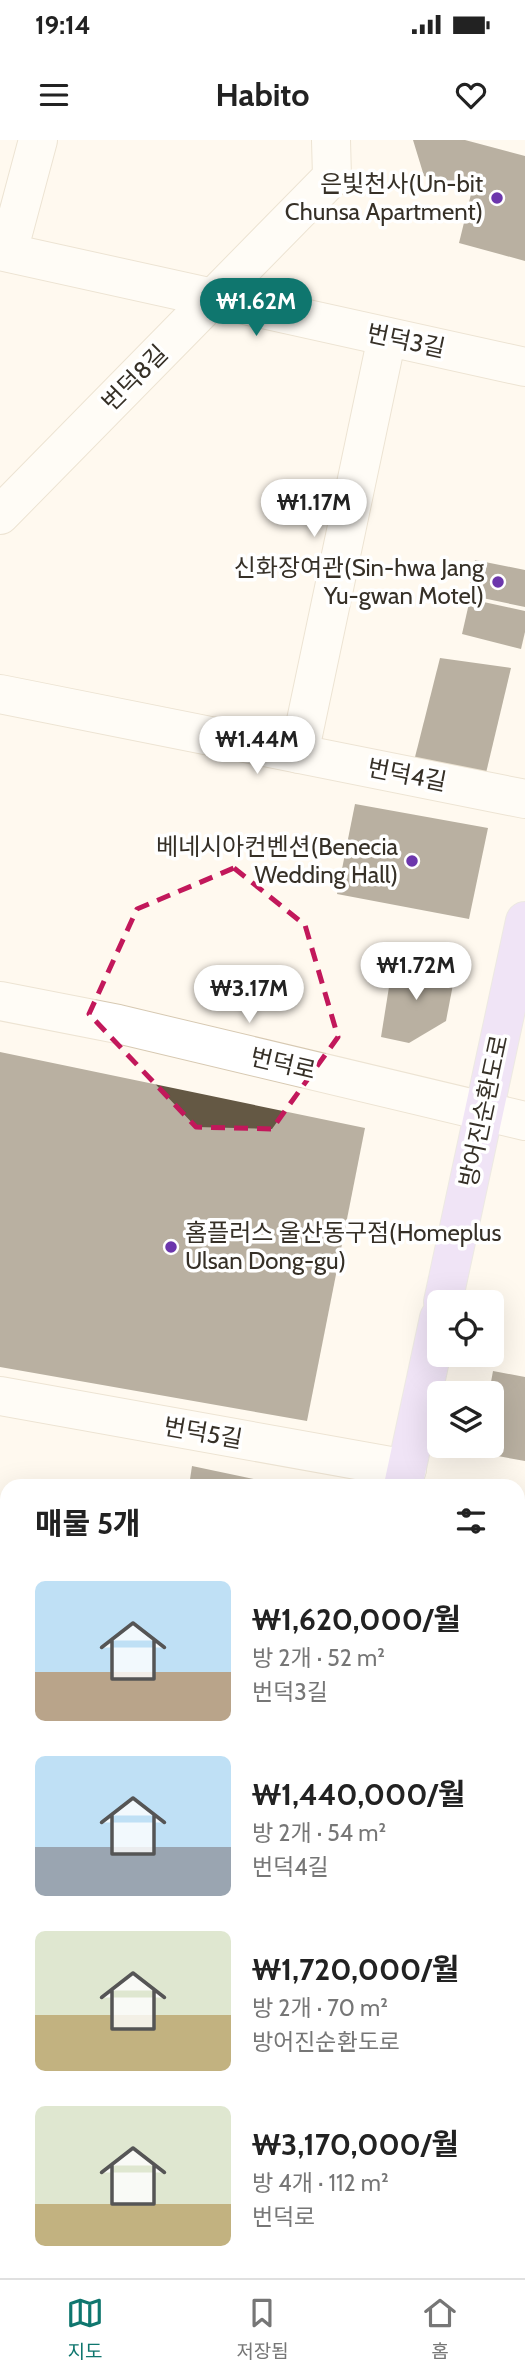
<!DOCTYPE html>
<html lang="ko">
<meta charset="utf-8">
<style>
body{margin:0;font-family:Cabin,"Noto Sans KR",sans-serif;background:#f2f2f2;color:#222;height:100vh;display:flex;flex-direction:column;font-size:26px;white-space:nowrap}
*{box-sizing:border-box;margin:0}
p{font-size:23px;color:#767676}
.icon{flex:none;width:38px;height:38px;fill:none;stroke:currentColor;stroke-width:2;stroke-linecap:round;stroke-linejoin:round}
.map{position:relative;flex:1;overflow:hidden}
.drawer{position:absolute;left:0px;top:1339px;width:525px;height:800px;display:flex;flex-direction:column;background:#fff;border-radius:21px 21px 0 0;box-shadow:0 7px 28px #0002}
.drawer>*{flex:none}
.buttons{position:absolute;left:427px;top:1150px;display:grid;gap:14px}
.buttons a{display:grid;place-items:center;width:77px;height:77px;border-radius:10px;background:#fff;box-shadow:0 7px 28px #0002;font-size:35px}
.price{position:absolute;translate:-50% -60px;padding:0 16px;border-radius:24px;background:#fff;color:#222;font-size:23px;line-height:46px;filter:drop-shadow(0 2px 4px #0008)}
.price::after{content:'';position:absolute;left:50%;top:42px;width:21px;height:16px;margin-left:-10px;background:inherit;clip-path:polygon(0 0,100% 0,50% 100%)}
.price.current{background:#0f766e;color:#fff}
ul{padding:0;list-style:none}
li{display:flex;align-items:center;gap:21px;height:175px;padding:0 35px}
li span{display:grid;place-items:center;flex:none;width:196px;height:140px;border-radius:10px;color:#555}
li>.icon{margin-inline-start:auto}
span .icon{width:84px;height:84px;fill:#fffc;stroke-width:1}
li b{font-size:30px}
h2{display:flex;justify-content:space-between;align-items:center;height:84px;padding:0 35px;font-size:30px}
.status{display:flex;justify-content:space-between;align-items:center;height:49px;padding:0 35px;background:#fff;direction:ltr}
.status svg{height:19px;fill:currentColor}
header{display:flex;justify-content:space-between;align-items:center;height:91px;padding:0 35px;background:#fff;font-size:32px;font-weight:800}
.tabs{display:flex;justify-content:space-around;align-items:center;height:98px;border-top:2px solid #e0e0e0;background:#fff;font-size:19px;color:#767676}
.tabs a{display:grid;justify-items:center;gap:4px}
.tabs .current{color:#0f766e}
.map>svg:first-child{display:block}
</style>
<div class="status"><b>19:14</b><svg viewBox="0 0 49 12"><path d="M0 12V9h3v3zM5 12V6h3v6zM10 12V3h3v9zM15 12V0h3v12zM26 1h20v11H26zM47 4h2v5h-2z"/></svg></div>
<header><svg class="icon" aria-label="menu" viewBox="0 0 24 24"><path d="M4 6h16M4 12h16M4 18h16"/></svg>Habito<svg class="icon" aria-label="heart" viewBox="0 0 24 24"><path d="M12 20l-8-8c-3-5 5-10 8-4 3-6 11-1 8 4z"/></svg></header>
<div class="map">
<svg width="525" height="2138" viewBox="0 0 525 2138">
<rect width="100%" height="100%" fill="#fff9ef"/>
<g fill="#645844">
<path d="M413 0H465L525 16V121L459 103 472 50 424 36Z"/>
<path d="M475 420 525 430V467L468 455Z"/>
<path d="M470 459 525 471V492L521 509 462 494Z"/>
<path d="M440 518 511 528 486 633 414 621Z"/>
<path d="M355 664 488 688 469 779 337 754Z"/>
<path d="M393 822 455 834 446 881 409 903 381 897Z"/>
<path d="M0 912 365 988 307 1281 0 1227Z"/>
<path d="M493 1231 525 1237V1321L476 1312 478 1306H492V1253H489Z"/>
<path d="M192 1326 282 1345V1346H189Z"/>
<path d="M518 1597 525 1598 519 1645H518Z"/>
<path d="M518 2042 525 2044V2120L518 2119Z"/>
<path d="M0 2120 7 2122V2132H48L64 2135 63 2138H0Z"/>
</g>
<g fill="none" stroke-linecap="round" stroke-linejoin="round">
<defs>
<g id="minor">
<path d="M0 111 525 227"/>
<path d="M8 112 38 0"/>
<path d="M0 375 332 37 331 0"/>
<path d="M0 554 525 659"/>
<path d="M299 614 387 197"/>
<path d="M0 861 118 884 525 981"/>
<path d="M0 1256 407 1329"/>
<path d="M0 1494 7 1495"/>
<path d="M518 1550 525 1552"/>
<path d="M0 1716 7 1717"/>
<path d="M0 2070 7 2071"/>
<path d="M247 2132 272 2138"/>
</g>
<g id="major">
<path d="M443 1162 525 781"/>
<path d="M403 1346 439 1178"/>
<path d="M230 2138 232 2132"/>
</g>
</defs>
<use href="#minor" stroke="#d7c9b2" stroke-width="40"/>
<use href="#major" stroke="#d7d6d4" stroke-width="40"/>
<use href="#minor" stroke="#fff" stroke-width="38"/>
<use href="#major" stroke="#ddcafe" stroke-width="38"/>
</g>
<path d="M0 0H525V2138H0ZM234 728 305 785 338 897 272 989 196 987 89 874 137 769Z" fill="#fff9ef" fill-opacity=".55" fill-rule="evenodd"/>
<path fill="none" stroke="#c2185b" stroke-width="5" stroke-dasharray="14 9" stroke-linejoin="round" d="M234 728 305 785 338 897 272 989 196 987 89 874 137 769Z"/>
<g fill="#6c36ac" stroke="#fff" stroke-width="2.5">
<circle cx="497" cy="58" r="7"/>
<circle cx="498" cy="442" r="7"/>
<circle cx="412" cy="721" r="7"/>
<circle cx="171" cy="1107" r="7"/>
</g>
<g text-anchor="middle" stroke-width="7" stroke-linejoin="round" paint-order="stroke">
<g font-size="24" fill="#363027" stroke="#fff" text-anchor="end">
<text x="483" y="52">은빛천사(Un-bit<tspan x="483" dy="28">Chunsa Apartment)</tspan></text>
<text x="484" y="436">신화장여관(Sin-hwa Jang<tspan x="484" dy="28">Yu-gwan Motel)</tspan></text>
<text x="398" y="715">베네시아컨벤션(Benecia<tspan x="398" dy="28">Wedding Hall)</tspan></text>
<text x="185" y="1101" text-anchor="start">홈플러스 울산동구점(Homeplus<tspan x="185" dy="28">Ulsan Dong-gu)</tspan></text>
</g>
<g font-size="24" fill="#363027" stroke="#fff">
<text transform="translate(406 201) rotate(12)" y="8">번덕3길</text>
<text transform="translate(135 238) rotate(-45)" y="8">번덕8길</text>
<text transform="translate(407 635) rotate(11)" y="8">번덕4길</text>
<text transform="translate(283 924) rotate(13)" y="8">번덕로</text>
<text transform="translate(484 971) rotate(-78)" y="8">방어진순환도로</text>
<text transform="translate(203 1293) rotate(10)" y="8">번덕5길</text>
</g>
</g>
</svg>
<div class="buttons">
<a><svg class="icon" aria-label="locate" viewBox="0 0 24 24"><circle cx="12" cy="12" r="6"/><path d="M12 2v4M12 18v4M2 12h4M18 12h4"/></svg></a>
<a><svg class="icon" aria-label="layers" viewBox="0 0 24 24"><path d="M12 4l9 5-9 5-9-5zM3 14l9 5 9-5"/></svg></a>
</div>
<b class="price current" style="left:256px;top:198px">₩1.62M</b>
<b class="price" style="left:314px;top:399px">₩1.17M</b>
<b class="price" style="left:257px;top:636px">₩1.44M</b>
<b class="price" style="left:416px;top:862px">₩1.72M</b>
<b class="price" style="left:249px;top:885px">₩3.17M</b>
<section class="drawer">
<h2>매물 5개<svg class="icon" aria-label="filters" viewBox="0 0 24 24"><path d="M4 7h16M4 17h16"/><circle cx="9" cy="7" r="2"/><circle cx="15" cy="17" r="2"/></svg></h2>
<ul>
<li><span style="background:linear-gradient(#bfe0f5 65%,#b9a48a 0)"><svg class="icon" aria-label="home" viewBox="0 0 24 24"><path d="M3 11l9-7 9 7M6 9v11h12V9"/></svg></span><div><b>₩1,620,000/월</b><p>방 2개 · 52 m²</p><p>번덕3길</p></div></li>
<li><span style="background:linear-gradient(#bfe0f5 65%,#9aa5b1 0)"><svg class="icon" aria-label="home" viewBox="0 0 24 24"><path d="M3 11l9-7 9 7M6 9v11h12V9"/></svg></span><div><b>₩1,440,000/월</b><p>방 2개 · 54 m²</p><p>번덕4길</p></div></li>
<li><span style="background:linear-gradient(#dfe7d0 60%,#c2b280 0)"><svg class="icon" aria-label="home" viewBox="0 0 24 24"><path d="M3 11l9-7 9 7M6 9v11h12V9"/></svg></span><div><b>₩1,720,000/월</b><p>방 2개 · 70 m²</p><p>방어진순환도로</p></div></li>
<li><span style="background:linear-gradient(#dfe7d0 70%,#c2b280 0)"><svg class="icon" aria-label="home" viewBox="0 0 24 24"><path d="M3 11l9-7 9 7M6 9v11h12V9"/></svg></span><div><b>₩3,170,000/월</b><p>방 4개 · 112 m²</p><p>번덕로</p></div></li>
</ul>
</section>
</div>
<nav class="tabs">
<a class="current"><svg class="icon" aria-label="map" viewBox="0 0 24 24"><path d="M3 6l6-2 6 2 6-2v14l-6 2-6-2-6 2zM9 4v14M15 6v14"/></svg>지도</a>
<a><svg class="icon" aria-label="saved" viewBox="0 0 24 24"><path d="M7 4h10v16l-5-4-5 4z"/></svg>저장됨</a>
<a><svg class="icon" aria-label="home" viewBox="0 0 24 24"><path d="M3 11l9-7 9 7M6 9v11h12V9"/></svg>홈</a>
</nav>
